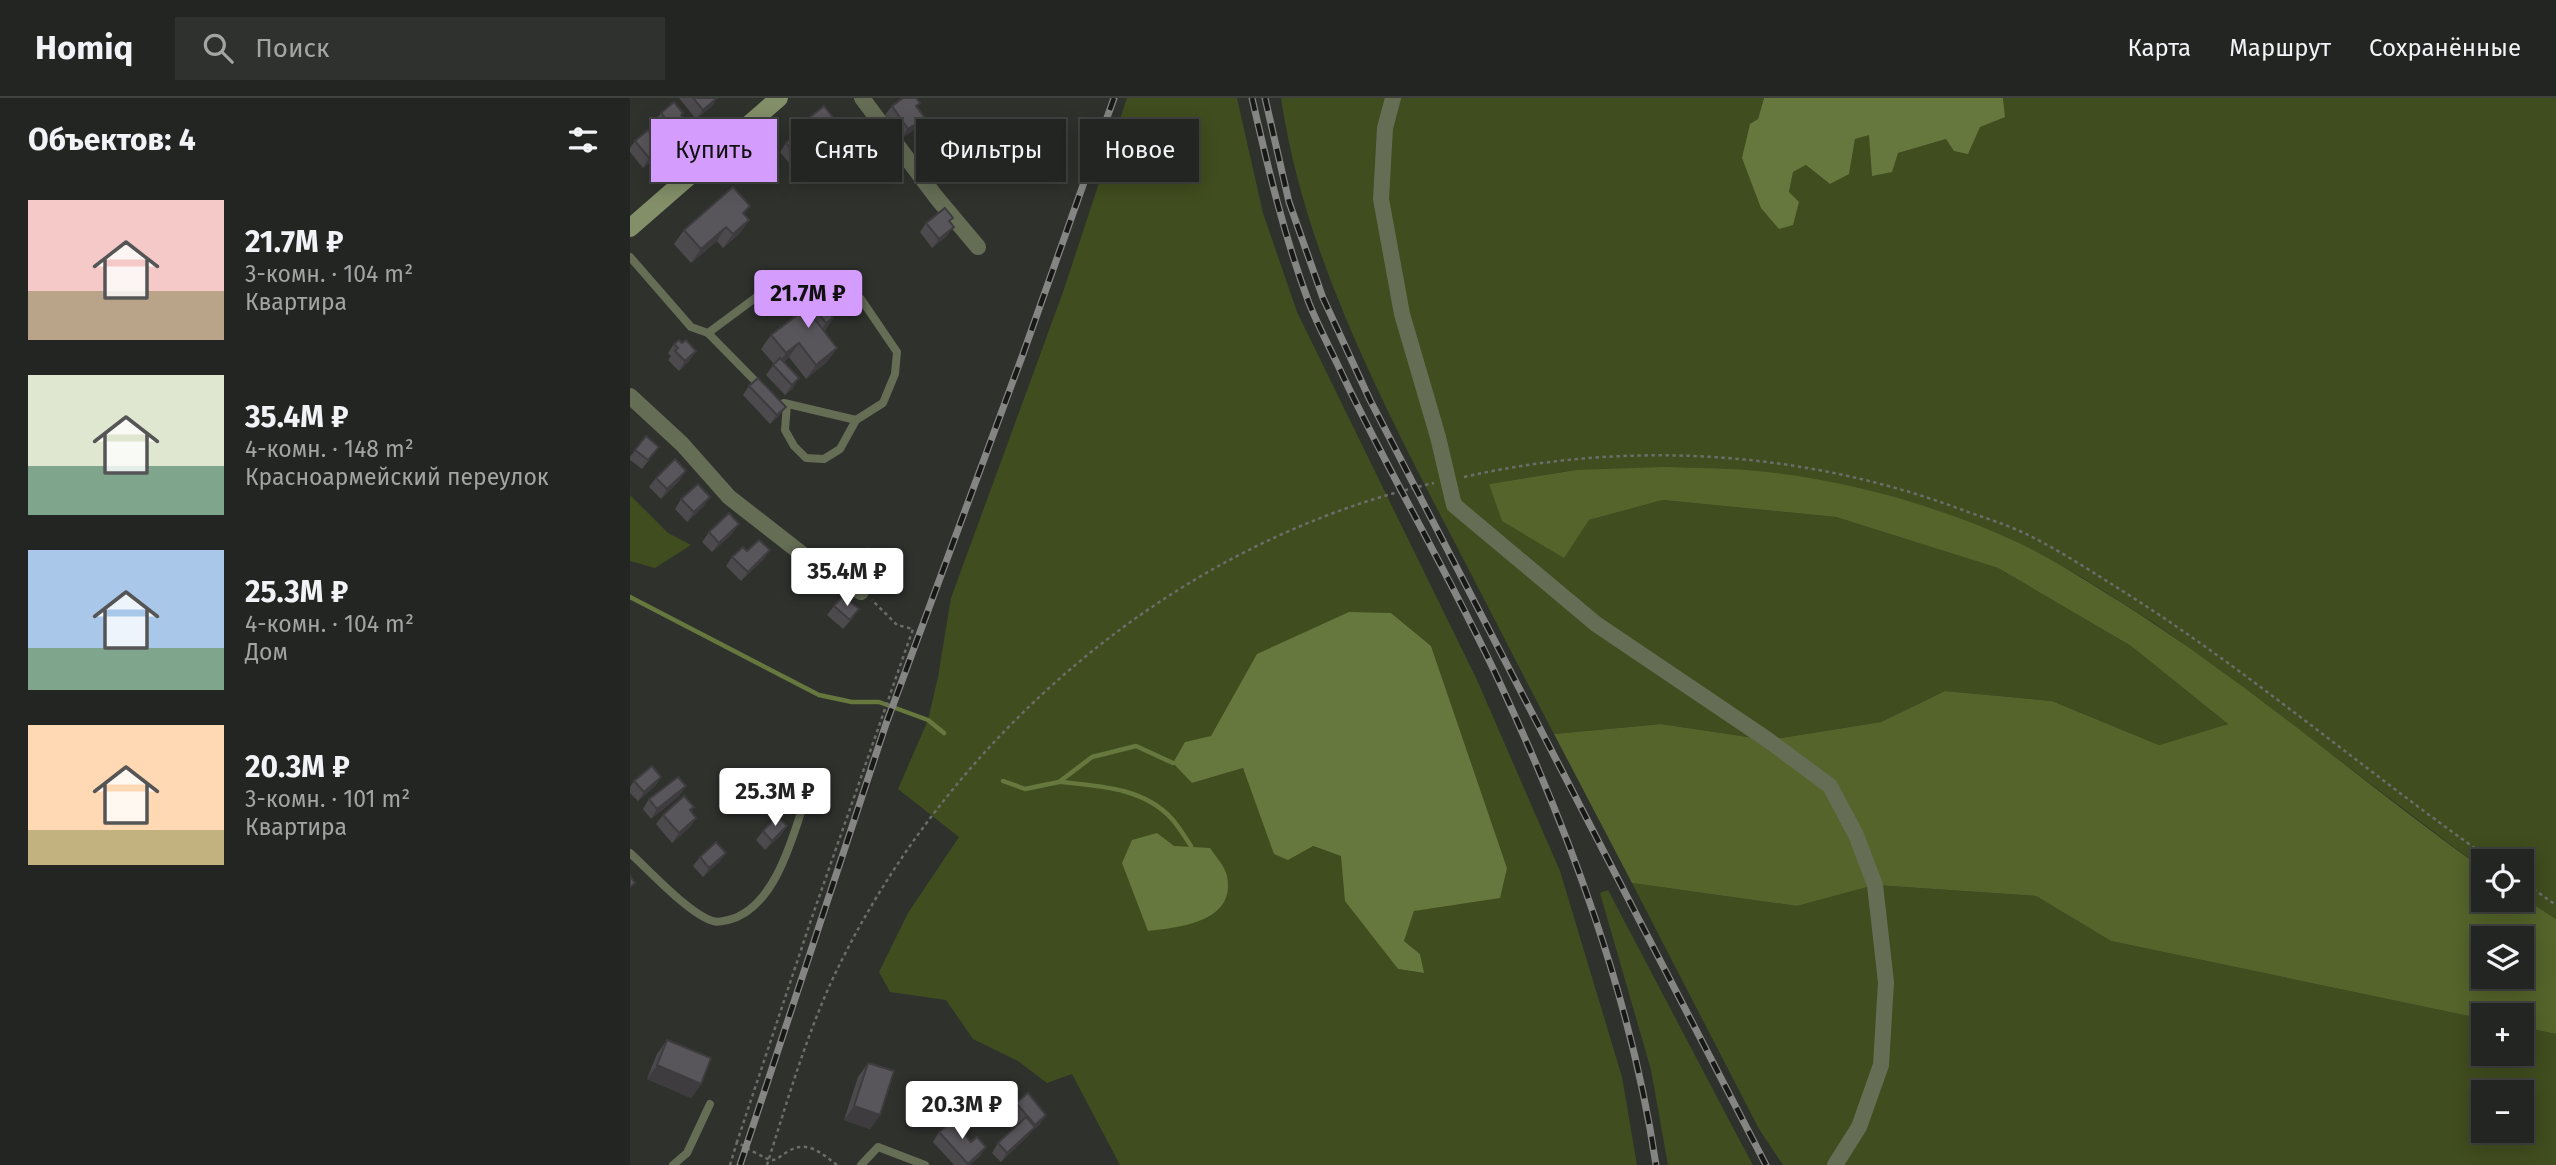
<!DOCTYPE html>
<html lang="ru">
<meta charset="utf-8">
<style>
body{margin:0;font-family:"Fira Sans",sans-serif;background:#2f312f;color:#f1f3f6;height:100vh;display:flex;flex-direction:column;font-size:26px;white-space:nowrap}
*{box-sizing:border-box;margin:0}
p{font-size:23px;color:#a3a5a5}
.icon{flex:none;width:38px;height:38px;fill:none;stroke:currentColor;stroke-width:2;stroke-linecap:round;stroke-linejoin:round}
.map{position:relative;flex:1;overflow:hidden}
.drawer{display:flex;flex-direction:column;background:#232522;width:630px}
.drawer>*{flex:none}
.hud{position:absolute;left:21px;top:21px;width:665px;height:63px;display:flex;gap:14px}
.fabs{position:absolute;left:1841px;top:751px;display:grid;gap:14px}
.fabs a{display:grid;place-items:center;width:63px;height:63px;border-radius:0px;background:#232522;box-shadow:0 4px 18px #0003,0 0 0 2px #404240;font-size:35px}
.price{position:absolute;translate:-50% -60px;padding:0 16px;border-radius:7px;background:#fff;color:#222;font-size:23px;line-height:46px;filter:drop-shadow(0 2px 4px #0008)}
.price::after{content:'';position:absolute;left:50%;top:42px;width:21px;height:16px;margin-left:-10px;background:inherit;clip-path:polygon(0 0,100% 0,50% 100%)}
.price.active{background:#d49cfc;color:#111}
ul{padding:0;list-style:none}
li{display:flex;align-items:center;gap:21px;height:175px;padding:0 28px}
li span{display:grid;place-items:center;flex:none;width:196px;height:140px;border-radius:0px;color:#555}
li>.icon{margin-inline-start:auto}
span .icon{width:84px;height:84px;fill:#fffc;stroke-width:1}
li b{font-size:30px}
h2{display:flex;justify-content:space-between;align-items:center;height:84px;padding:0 28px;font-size:30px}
.chip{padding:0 24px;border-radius:0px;background:#232522;box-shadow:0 4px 18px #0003,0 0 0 2px #404240;font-size:24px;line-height:63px}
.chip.active{background:#d49cfc;color:#111}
header{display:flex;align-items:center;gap:42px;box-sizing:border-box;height:98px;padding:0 35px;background:#232522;border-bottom:2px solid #404240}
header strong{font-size:33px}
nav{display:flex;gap:38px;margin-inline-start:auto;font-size:24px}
.search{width:490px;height:63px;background:#2f312f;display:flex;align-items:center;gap:18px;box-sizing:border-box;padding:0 24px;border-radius:0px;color:#a3a5a5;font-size:26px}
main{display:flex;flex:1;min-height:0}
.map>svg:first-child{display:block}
</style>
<header>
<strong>Homiq</strong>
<div class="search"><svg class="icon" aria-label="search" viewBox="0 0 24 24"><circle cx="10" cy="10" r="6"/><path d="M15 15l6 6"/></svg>Поиск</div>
<nav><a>Карта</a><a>Маршрут</a><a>Сохранённые</a></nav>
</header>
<main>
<section class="drawer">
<h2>Объектов: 4<svg class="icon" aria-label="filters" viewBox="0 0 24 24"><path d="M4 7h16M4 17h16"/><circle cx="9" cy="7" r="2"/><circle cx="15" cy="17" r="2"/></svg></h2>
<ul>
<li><span style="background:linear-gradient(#f6c9c9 65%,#b9a48a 0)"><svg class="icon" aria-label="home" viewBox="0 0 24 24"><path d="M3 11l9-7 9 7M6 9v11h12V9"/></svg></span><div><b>21.7M ₽</b><p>3-комн. · 104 m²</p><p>Квартира</p></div></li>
<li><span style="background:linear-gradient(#dfe7d0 65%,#7fa58c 0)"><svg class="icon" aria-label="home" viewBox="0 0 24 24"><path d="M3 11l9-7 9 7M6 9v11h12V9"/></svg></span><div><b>35.4M ₽</b><p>4-комн. · 148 m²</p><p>Красноармейский переулок</p></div></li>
<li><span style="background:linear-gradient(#a9c7e8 70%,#7fa58c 0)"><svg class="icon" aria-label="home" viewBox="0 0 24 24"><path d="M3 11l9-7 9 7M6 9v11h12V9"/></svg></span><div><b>25.3M ₽</b><p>4-комн. · 104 m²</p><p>Дом</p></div></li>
<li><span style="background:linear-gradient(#ffd9b3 75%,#c2b280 0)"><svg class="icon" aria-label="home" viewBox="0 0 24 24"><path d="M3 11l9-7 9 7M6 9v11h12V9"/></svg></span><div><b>20.3M ₽</b><p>3-комн. · 101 m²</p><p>Квартира</p></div></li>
</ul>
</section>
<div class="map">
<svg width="1926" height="1067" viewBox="0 0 1926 1067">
<rect width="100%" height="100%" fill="#2f312d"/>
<g fill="#404d1e" fill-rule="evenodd">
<path d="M497 0H607L633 115 667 214 847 582 930 773 992 979 1007 1067H490L442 976 417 985 388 963 343 941 316 902 260 894 249 874 278 815 329 739 268 691 298 622 308 579 321 500 433 194ZM761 515 801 548 877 770 784 813 774 843 790 856 793 875 768 871 716 803 712 758 682 748 658 761 613 670 562 685 555 644 581 639Z"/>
<path d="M651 0H1134L1128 21 1159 94 1163 74 1176 67 1200 86 1219 75 1225 41 1240 36 1242 78 1268 55 1316 41 1374 19 1373 0H1926V821L1892 799V763H1853V771L1594 575 1524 525 1453 480 1387 444 1303 411 1214 387 1128 373 946 372 859 386 959 422 1033 402 1206 419 1368 470 1501 548 1598 626 1529 647 1422 603 1315 593 1251 624 1138 642 1031 626 924 636C883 558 843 479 802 401 737 274 672 142 651 0Z"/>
<path d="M0 397 38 435 61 447 25 470 0 463Z"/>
<path d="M1002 785 1167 808 1245 787 1406 798 1481 843 1853 921V956H1892V929L1926 936V1067H1153L1129 1031ZM1853 994H1892V1032H1853Z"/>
<path d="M978 792 1110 1043 1123 1067H1038L1021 972 970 795Z"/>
</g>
<path fill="#54642a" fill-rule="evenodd" d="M1033 369C1064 370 1096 370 1128 373 1216 382 1307 407 1387 444 1423 461 1458 484 1492 505 1618 585 1732 684 1853 771V802H1892V799L1926 821V936L1892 929V917H1853V921L1481 843 1406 798 1245 787 1167 808 1002 785 924 636 1031 626 1138 642 1251 624 1315 593 1422 603 1529 647 1598 626 1501 548 1368 470 1206 419 1033 402 959 422 934 460 872 423 859 386 946 372ZM1853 840H1892V878H1853Z"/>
<g fill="#67783e">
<path d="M1134 0H1373L1375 19 1350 29 1338 56 1324 53 1316 41 1268 55 1262 74 1242 78 1239 37 1225 41 1219 76 1200 86 1176 67 1163 74 1159 94 1169 104 1163 127 1149 131 1131 110 1112 60 1120 26 1128 21Z"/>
<path d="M719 514 761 515 801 548 877 770 870 800 784 813 774 843 790 856 794 875 768 871 715 803 711 758 683 748 658 762 644 756 613 670 562 685 543 665 555 644 581 638 627 556Z"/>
<path d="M527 735 544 748 580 750C585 758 595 768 597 778 606 824 551 829 518 833L492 765 502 742Z"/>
</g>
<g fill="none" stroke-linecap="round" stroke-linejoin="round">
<g stroke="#67783e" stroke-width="4.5">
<path d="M0 499 189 597 222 604H249L298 622 314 635"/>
<path d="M373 683 395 691 429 684 462 659 506 648 543 665"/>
<path d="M431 684C470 688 514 690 542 721 549 729 555 739 561 748"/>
</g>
<g stroke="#6c6d6a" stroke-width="2.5" stroke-dasharray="3.5 3.5" stroke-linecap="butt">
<path d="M834 379C1002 341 1178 353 1338 414 1356 420 1374 426 1392 434 1426 450 1459 472 1491 492 1621 574 1737 675 1863 763"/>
<path d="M1892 783 1926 807"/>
<path d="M100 1067 107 1044"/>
<path d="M137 1067C157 1004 176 938 204 878 318 639 543 444 804 385"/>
<path d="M207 1067C191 1055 177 1041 157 1054 152 1057 147 1062 142 1062 137 1062 113 1048 107 1044L181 822 283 531 267 527 242 502"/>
</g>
<g stroke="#656d55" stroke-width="8">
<path d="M0 159 61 229 78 235 132 290"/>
<path d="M78 235 132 195 149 192 182 195 219 193 231 201 267 254 265 276 253 305 226 322 210 351 194 361 176 360 164 348 155 332 157 306"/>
<path d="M154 305 226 322"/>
<path d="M0 755C20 773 59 816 83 823 88 825 93 823 98 822 146 811 164 735 177 695"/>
<path d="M43 1067 57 1055 80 1006"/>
<path d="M231 1067 248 1049 295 1067"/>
</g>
<g stroke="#656d55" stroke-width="16">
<path d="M232 0 306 99 348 149"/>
<path d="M763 0 755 30 751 101 772 216 808 339 824 407 966 526 1138 642 1200 688 1226 737 1245 787 1256 884 1251 967 1229 1029 1205 1067"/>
<path d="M0 298 52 346 99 399 199 477 231 494"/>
</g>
<path stroke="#828f68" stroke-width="18" d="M0 130 149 0"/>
<defs>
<g id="rail">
<path d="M622 0C638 70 654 138 679 205 689 230 702 254 713 278 762 381 820 478 868 581 940 735 1001 899 1026 1067"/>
<path d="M635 0 659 104 693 200 740 302 1136 1067"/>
<path d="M110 1067 256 626 393 256 484 0"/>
</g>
</defs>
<use href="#rail" stroke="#858683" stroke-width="7"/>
<use href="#rail" stroke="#181817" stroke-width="4.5" stroke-dasharray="13" stroke-linecap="butt"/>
</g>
<g fill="#4c4a4d">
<path d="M49 0H87L81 9 66 21Z"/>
<path d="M262 8 287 9 295 20 288 29 271 41 255 17Z"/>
<path d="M31 15H53L51 17 58 26 52 35 41 44 24 24Z"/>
<path d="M180 19 214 39 208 49 197 58 173 28Z"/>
<path d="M5 43 32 50 26 60 13 70 0 54V50Z"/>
<path d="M156 45 182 68 170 78 150 54Z"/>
<path d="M293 54 319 66 304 78 298 71 295 74 286 63Z"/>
<path d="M114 117 119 122 109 136 93 150 87 143 61 165 44 146 54 132Z"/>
<path d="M296 125H320L317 138 302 150 290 134Z"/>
<path d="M170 207 199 215 203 220 194 234 207 250 197 264 176 281 159 259 154 264 163 290 155 297 136 277 144 266 131 251 141 237 161 222Z"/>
<path d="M52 245 66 253 59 263 49 273 38 262 41 258 38 255 44 246Z"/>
<path d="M119 288 149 318 140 326 113 297Z"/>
<path d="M16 338 29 349 12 371 0 362V359Z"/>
<path d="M26 380 50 382 31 401 19 389Z"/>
<path d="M51 401 74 408 57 424 45 411Z"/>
<path d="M79 434 102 436 82 454 72 444Z"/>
<path d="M238 450 245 472 239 481 224 473Z"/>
<path d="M140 452 133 462 111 483 96 468 102 459 117 453Z"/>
<path d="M204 508 222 521 213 531 197 517Z"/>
<path d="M31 679 25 688 8 703 0 695V689L4 683Z"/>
<path d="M56 688 49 698 21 721 13 711 19 701Z"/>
<path d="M61 713 66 720 60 729 42 745 26 726 33 717Z"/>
<path d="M157 728 150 738 135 752 126 742 133 733Z"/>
<path d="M96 755 89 764 73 779 63 768 70 759Z"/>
<path d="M37 942 71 986 61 1000 17 981 27 956Z"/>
<path d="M238 965 250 1017 240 1031 214 1022 228 979Z"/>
<path d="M386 1005 416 1017 410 1026 402 1033 398 1038 371 1064 362 1055 368 1045 389 1025 380 1014Z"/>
<path d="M337 1028 332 1035 350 1058 340 1067H324L303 1044 309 1034Z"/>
</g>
<g fill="#3e3c3f">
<path d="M87 0 81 9 66 21 73 12Z"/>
<path d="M295 20 288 29 271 41 278 31Z"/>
<path d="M58 26 52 35 41 44 48 35Z"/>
<path d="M214 39 208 49 197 58 203 48Z"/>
<path d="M32 50 26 60 13 70 19 60Z"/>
<path d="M326 56 319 66 304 78 311 68Z"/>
<path d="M188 59 182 68 170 78 176 69Z"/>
<path d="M119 122 109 136 93 150 103 136Z"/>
<path d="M96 129 87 143 61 165 71 151Z"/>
<path d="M324 129 317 138 302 150 309 141Z"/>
<path d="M203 220 193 234 186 239 196 225Z"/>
<path d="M169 245 159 259 146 269 156 255Z"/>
<path d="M207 250 197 264 176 281 186 267Z"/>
<path d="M66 253 59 263 49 273 55 263Z"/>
<path d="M169 280 163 290 155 297 162 287Z"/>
<path d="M156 309 149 318 140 326 147 317Z"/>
<path d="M56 373 50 382 31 401 37 391Z"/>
<path d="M80 399 74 408 57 424 64 414Z"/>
<path d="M109 426 102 436 82 454 89 445Z"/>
<path d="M140 452 133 462 111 483 118 474Z"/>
<path d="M31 679 25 688 8 703 14 694Z"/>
<path d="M56 688 49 698 21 721 27 711Z"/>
<path d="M66 720 60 729 42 745 49 735Z"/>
<path d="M157 728 150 738 135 752 142 743Z"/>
<path d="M96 755 89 764 73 779 79 770Z"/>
<path d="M27 967 71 986 61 1000 17 981Z"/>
<path d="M224 1008 250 1017 240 1031 214 1022Z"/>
<path d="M416 1017 410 1026 402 1033 398 1038 371 1064 377 1055Z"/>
<path d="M356 1049 350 1058 340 1067H337Z"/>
</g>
<g fill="#58565a" stroke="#3e3c3f" stroke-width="2">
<path d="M63 0H87L73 12Z"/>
<path d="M273 0H286L290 5 286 8 295 20 278 31 262 8Z"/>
<path d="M44 4 53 15 51 17 58 26 48 35 31 15Z"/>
<path d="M194 8 209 27 213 23 219 31 212 37 214 39 203 48 180 19Z"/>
<path d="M18 32 32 50 19 60 5 43Z"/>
<path d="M168 35 188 59 176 69 156 45Z"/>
<path d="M312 39 326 56 311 68 305 61 301 64 293 54Z"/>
<path d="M103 89 120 108 113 115 119 122 103 136 96 129 71 151 54 132Z"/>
<path d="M315 110 323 120 319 123 324 129 309 141 296 125Z"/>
<path d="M190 192 203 209 198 213 203 220 196 225 188 215 183 219 207 250 186 267 169 245 156 255 141 237 174 212 170 207Z"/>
<path d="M49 242 52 245 56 242 66 253 55 263 45 253 48 250 44 246Z"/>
<path d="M150 260 169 280 162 287 143 267Z"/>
<path d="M128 280 156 309 147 317 119 288Z"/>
<path d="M16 338 29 349 18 362 5 352Z"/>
<path d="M45 361 56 373 37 391 26 380Z"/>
<path d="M68 386 80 399 64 414 51 401Z"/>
<path d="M99 415 109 426 89 445 79 434Z"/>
<path d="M129 442 140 452 118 474 102 459 113 449 117 453Z"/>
<path d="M238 450 253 458 245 472 231 464Z"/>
<path d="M213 498 229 511 220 522 204 508Z"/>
<path d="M22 668 31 679 14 694 4 683Z"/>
<path d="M48 679 56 688 27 711 19 701Z"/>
<path d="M54 698 64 709 60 712 66 720 49 735 33 717Z"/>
<path d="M147 718 157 728 142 743 133 733Z"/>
<path d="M86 744 96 755 79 770 70 759Z"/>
<path d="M0 778 5 785 0 789Z"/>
<path d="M37 942 81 960 71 986 27 967Z"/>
<path d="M238 965 264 973 250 1017 224 1008Z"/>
<path d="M398 995 416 1017 405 1027 386 1005Z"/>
<path d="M328 1018 337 1028 331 1033 341 1044 347 1039 356 1049 338 1066 309 1034Z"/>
<path d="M396 1019 405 1029 377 1055 368 1045Z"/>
</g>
</svg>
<div class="fabs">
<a><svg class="icon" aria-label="locate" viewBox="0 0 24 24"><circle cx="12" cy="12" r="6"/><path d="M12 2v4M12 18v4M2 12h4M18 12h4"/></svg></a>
<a><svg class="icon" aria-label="layers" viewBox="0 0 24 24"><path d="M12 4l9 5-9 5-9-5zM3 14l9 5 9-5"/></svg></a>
<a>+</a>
<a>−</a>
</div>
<b class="price active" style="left:178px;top:232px">21.7M ₽</b>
<b class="price" style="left:217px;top:510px">35.4M ₽</b>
<b class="price" style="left:145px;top:730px">25.3M ₽</b>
<b class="price" style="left:332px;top:1043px">20.3M ₽</b>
<div class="hud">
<a class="chip active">Купить</a>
<a class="chip">Снять</a>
<a class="chip">Фильтры</a>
<a class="chip">Новое</a>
</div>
</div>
</main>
